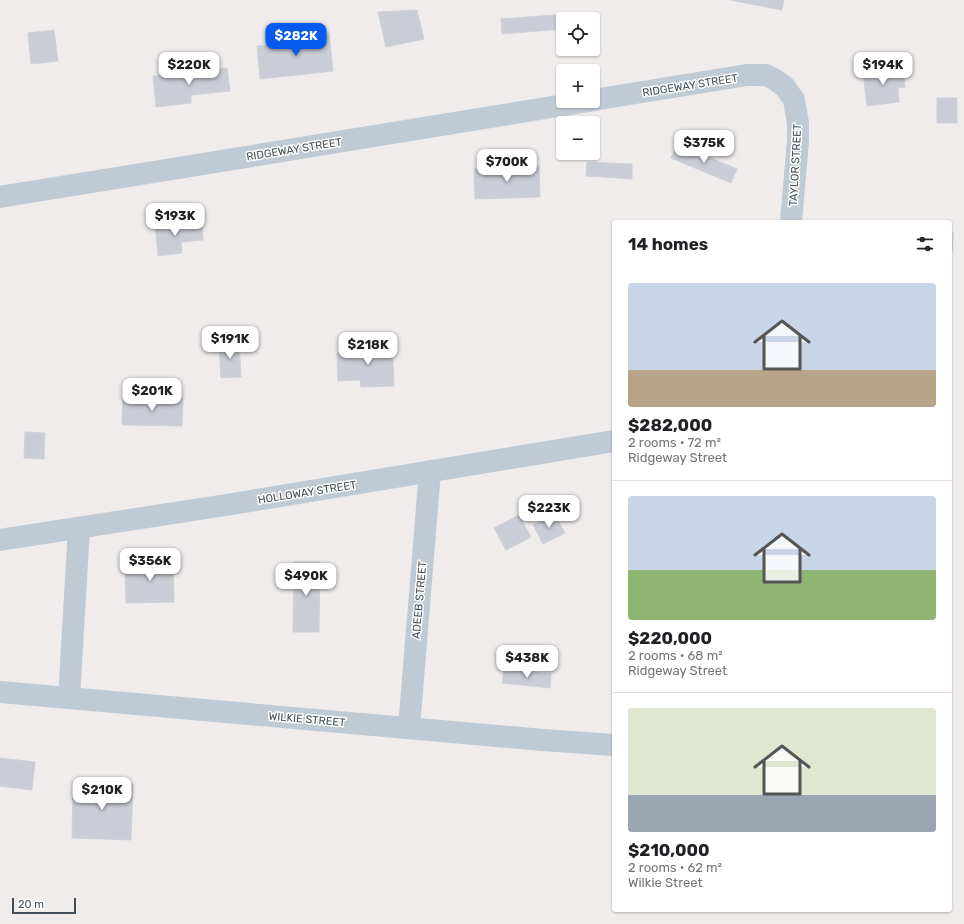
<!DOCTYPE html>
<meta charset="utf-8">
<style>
body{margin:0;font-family:Rubik,sans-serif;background:#f2f2f2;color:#202124;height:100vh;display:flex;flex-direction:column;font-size:15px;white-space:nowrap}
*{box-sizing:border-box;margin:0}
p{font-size:13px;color:#757577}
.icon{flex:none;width:22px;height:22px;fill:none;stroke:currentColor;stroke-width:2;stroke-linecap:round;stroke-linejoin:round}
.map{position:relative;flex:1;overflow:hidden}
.side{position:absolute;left:612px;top:220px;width:340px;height:692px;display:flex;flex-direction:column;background:#fff;border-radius:4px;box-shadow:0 1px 3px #0004}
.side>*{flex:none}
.tools{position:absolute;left:556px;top:12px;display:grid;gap:8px}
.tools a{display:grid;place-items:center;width:44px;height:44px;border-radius:4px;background:#fff;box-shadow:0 1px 3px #0004;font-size:20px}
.scale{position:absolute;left:12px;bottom:10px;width:64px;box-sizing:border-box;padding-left:4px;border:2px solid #434e5b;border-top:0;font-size:11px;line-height:14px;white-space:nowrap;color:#434e5b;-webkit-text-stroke:3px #fff;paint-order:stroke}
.price{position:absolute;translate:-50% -34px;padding:0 9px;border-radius:8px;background:#fff;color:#222;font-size:13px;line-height:26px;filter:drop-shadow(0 1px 2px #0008)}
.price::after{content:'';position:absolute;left:50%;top:24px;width:12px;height:9px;margin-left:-6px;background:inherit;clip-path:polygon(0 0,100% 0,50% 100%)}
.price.active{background:#075aee;color:#fff}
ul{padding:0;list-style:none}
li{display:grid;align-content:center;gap:8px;height:212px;padding:0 16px}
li+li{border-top:1px solid #e0e0e0}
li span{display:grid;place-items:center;height:124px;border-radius:4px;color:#555}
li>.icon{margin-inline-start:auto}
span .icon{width:72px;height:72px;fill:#fffc;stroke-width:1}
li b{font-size:17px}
h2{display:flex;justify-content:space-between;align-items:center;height:48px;padding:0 16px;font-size:17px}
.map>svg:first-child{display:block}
</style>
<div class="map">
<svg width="964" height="924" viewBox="0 0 964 924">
<rect width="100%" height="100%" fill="#efeceb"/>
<g fill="#cacdd5" stroke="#cfd1d9">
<path d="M730 0H784L782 10Z"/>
<path d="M417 10 424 39 386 47 378 12Z"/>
<path d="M567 14V19H563V29L502 34 501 19Z"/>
<path d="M54 30 58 61 31 64 28 33Z"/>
<path d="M329 33 333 71 260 79 257 46 283 44 282 38Z"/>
<path d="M227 68 230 91 191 95V103L156 107 153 76Z"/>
<path d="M903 68 905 87 898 88 899 102 867 106 863 72Z"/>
<rect x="937" y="98" width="20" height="25"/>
<path d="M677 144 737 169 731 183 671 158Z"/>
<path d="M587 162 632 164V179L586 176Z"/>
<path d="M539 166 540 197 475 199 474 169Z"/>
<path d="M171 221 172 229 202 225 203 240 181 242 182 253 158 256 155 222Z"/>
<path d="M950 233H953L952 252H950Z"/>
<path d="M392 341 394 386 361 387 360 380 338 381 337 353 376 351V342Z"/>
<path d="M239 342 241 377 221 378 219 343Z"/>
<path d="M123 397 183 398 182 426 122 425Z"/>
<path d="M25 432 45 433 44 459 24 458Z"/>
<path d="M554 514 565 533 543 544 533 525Z"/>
<path d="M519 515 531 537 506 550 494 528Z"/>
<path d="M173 561 174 602 126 603 125 562Z"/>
<path d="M294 562H320L319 632H293Z"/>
<path d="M504 669 551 674 550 688 502 683Z"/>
<path d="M0 758 35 762 32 790 0 786Z"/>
<path d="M73 782 133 784 131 840 72 838Z"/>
</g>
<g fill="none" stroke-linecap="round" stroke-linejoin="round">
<g stroke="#c0cad5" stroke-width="22">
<path d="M593 100 747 75H766L774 79 785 87 794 100 798 123V141L791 222"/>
<path d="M0 197 589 101"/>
<path d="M0 540 226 505 614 441"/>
<path d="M0 692 543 740 614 745"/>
<path d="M69 698 79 528"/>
<path d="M409 728 430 471"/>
</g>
</g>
<g text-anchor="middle" stroke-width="3" stroke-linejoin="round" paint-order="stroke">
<g font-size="11" fill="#434e5b" stroke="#fff">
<text transform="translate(690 85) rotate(-9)" y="4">RIDGEWAY STREET</text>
<text transform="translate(294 149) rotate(-9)" y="4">RIDGEWAY STREET</text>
<text transform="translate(795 165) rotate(-87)" y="4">TAYLOR STREET</text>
<text transform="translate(307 492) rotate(-9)" y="4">HOLLOWAY STREET</text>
<text transform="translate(419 600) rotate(-85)" y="4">ADEEB STREET</text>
<text transform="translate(307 719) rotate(5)" y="4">WILKIE STREET</text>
</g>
</g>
</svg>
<div class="tools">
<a><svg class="icon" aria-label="locate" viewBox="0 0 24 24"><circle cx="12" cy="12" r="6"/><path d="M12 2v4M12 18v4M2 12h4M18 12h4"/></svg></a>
<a>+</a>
<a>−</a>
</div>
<div class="scale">20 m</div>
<b class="price active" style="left:296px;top:57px">$282K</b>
<b class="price" style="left:189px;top:86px">$220K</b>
<b class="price" style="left:883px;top:86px">$194K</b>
<b class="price" style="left:704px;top:164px">$375K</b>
<b class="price" style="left:507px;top:183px">$700K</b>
<b class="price" style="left:175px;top:237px">$193K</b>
<b class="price" style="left:230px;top:360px">$191K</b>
<b class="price" style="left:368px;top:366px">$218K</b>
<b class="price" style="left:152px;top:412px">$201K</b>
<b class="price" style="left:549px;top:529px">$223K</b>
<b class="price" style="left:150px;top:582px">$356K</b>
<b class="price" style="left:306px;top:597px">$490K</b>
<b class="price" style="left:527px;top:679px">$438K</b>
<b class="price" style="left:102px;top:811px">$210K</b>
<section class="side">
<h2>14 homes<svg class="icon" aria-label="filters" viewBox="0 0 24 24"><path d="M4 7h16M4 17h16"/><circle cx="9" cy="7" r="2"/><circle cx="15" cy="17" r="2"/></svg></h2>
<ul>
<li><span style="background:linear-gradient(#c9d6e8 70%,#b9a48a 0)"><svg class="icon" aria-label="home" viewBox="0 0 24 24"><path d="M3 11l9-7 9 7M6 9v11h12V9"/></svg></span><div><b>$282,000</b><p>2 rooms · 72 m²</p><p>Ridgeway Street</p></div></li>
<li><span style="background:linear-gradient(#c9d6e8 60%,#8fb573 0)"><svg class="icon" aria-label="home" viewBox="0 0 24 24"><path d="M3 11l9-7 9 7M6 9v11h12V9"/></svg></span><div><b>$220,000</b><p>2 rooms · 68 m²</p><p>Ridgeway Street</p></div></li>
<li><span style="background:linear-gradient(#dfe7d0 70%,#9aa5b1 0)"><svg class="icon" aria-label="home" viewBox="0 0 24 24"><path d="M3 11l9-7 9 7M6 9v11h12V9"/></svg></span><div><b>$210,000</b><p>2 rooms · 62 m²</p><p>Wilkie Street</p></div></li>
</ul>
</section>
</div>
